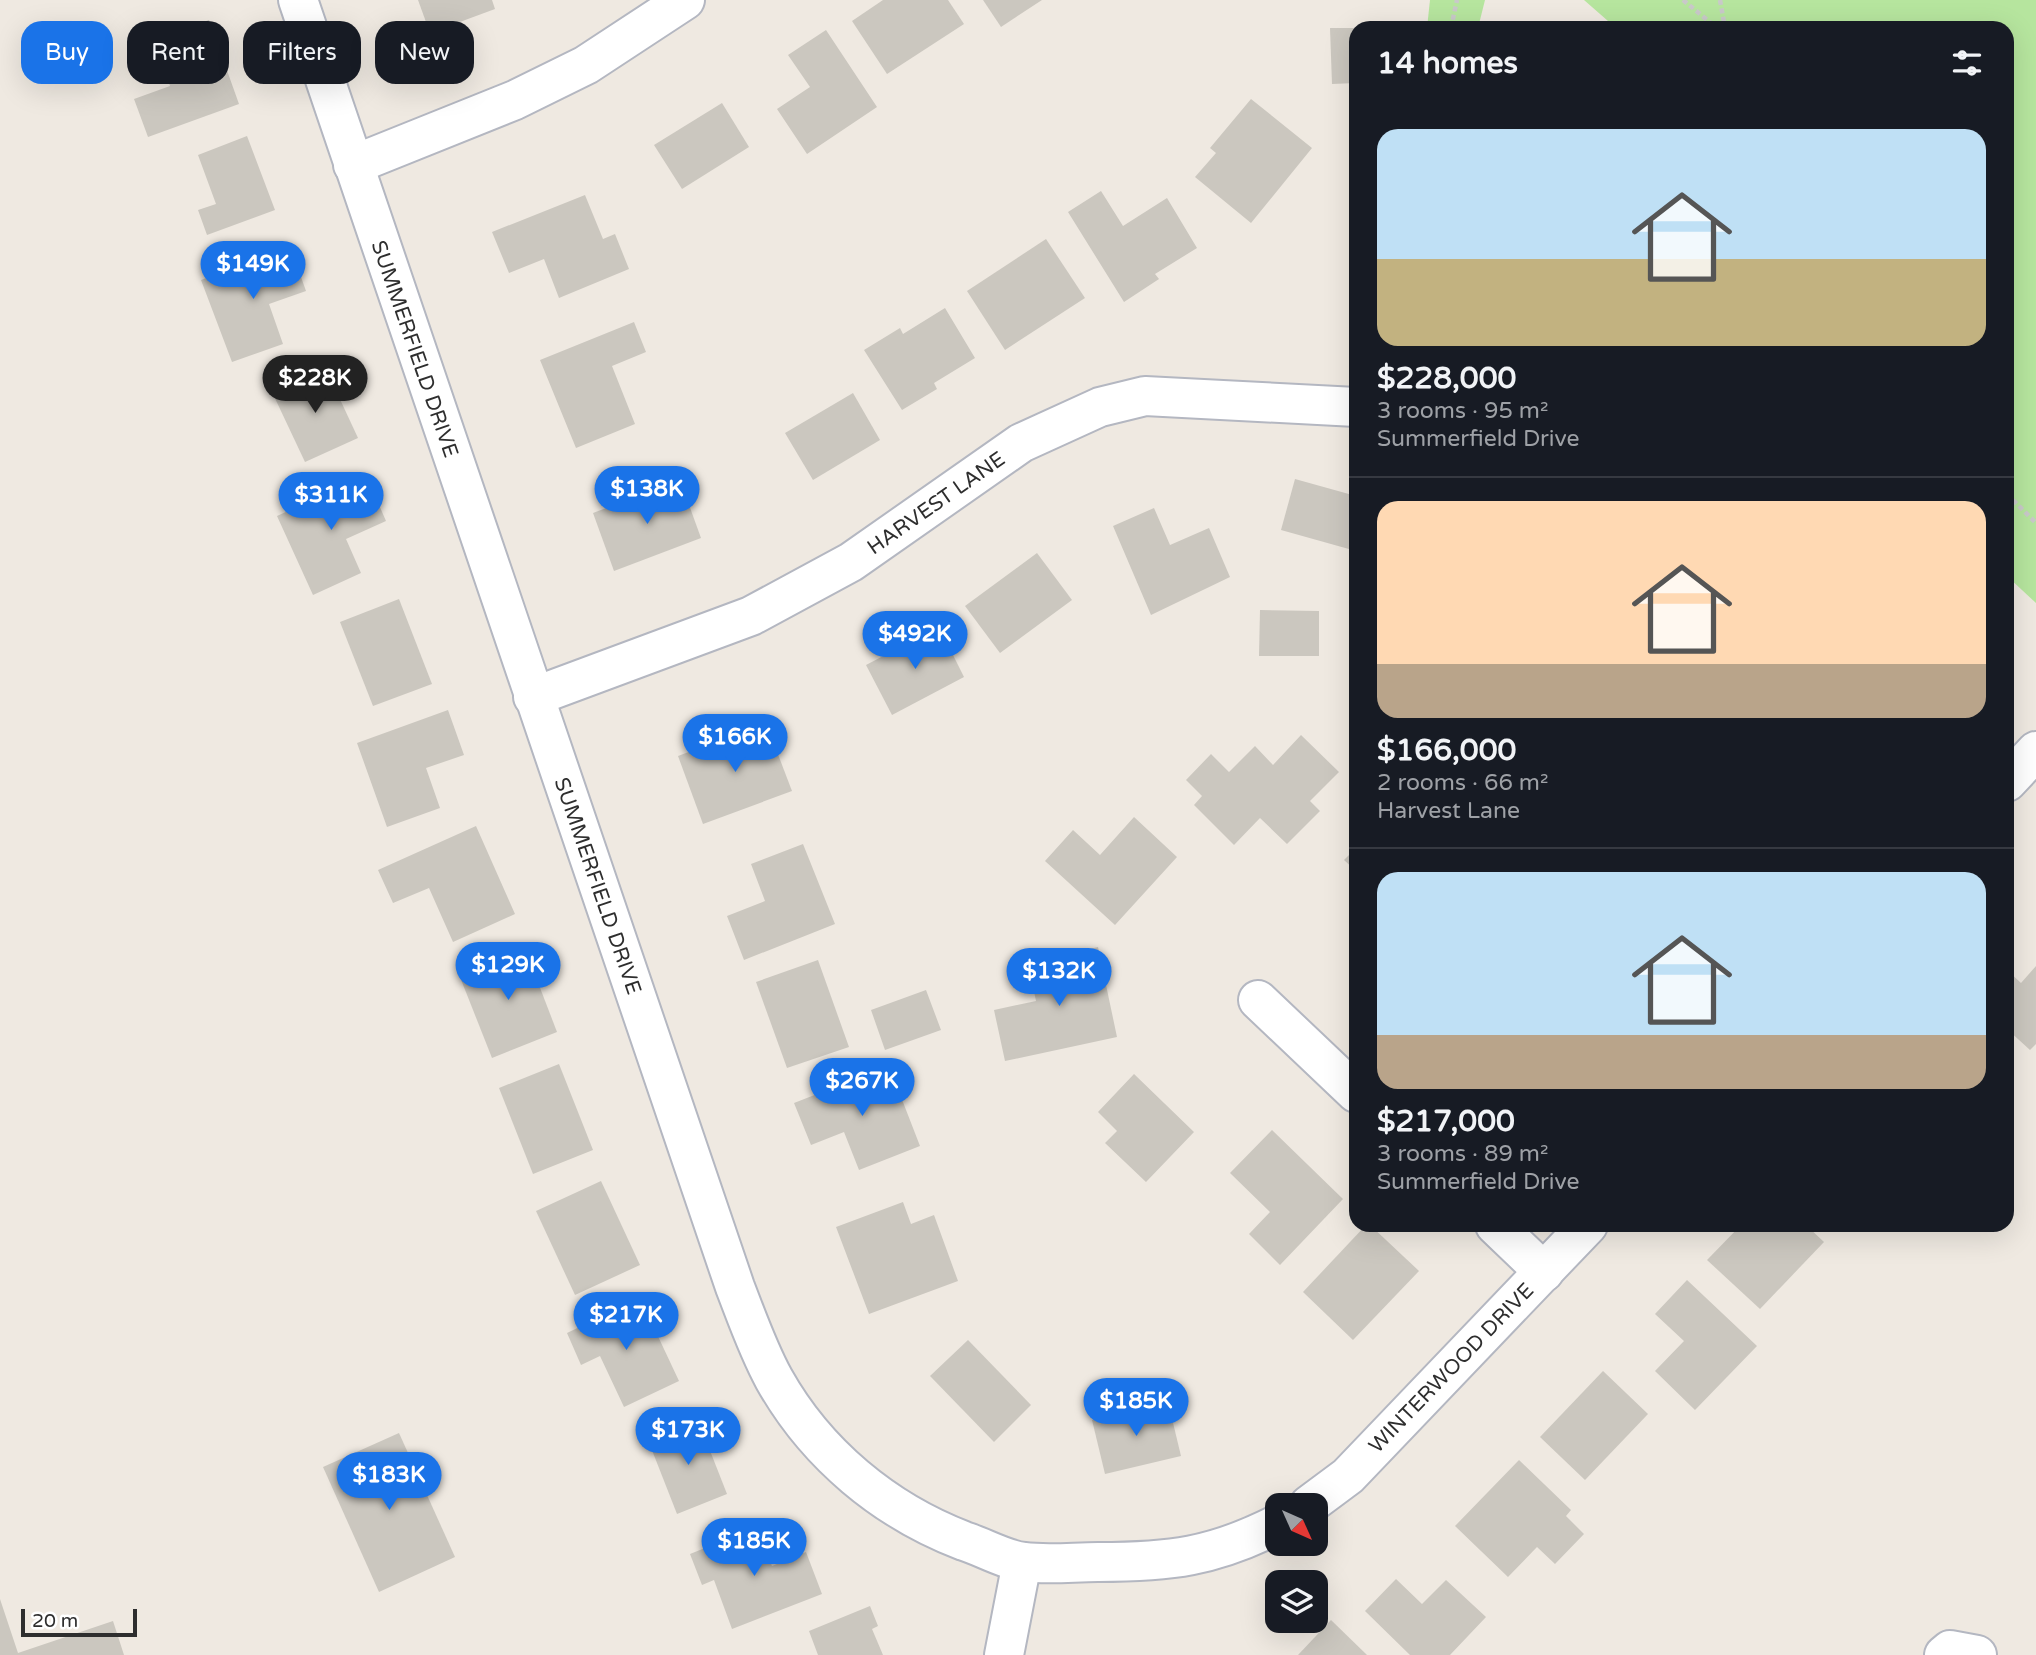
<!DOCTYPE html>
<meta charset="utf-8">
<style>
body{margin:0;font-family:"Varela Round",sans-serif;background:#242831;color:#f1f3f6;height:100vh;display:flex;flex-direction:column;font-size:26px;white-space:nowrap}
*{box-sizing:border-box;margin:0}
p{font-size:23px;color:#9ea1a6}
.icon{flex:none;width:38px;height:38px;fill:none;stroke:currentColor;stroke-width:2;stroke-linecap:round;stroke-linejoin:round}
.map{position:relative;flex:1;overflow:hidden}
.drawer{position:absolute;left:1349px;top:21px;width:665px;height:1211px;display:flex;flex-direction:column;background:#171b24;border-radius:21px;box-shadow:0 7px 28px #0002}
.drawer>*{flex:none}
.guide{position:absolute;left:21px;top:21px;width:665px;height:63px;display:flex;gap:14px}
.needle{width:46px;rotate:135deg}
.buttons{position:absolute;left:1265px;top:1493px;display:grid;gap:14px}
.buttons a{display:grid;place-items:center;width:63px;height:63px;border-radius:14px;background:#171b24;box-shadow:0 7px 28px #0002;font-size:35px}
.scale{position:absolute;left:21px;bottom:18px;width:116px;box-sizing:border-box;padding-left:7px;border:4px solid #2e2e2e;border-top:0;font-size:19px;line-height:24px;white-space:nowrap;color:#2e2e2e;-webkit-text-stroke:5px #fff;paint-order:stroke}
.price{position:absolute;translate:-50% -60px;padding:0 16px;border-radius:24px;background:#1a73e8;color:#fff;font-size:23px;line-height:46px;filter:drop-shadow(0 2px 4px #0008)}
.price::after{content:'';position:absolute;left:50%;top:42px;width:21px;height:16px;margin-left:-10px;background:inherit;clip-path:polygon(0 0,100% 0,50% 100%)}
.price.current{background:#222;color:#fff}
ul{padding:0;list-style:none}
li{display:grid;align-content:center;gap:14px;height:371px;padding:0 28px}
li+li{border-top:2px solid #363941}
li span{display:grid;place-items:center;height:217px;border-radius:21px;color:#555}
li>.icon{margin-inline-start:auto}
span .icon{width:126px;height:126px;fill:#fffc;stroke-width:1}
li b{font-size:30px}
h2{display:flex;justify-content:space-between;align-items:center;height:84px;padding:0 28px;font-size:30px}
.chip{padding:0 24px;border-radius:21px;background:#171b24;box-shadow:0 7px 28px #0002;font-size:24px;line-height:63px}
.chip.current{background:#1a73e8;color:#fff}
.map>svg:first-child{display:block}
</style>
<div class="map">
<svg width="2036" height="1655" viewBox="0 0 2036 1655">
<rect width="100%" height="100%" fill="#efe9e1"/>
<g fill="#b6e59e">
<path d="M1430 0H1485L1478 28H1427Z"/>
<path d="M1584 0H2036V603L2007 576V28H1616Z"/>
</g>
<g fill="#cbc7bf">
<path d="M418 0H492L495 9 430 33Z"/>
<path d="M883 0H948L964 24 887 74 852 21Z"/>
<path d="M983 0H1042L1001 27Z"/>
<path d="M209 20 239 104 148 137 134 99 170 86 154 40Z"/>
<path d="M1330 28H1356V83L1332 84Z"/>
<path d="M826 30 877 107 807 154 777 109 810 87 788 55Z"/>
<path d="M1251 99 1312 148 1251 223 1195 177 1216 153 1210 148Z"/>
<path d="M722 103 749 147 682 189 654 145Z"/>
<path d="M247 136 275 210 207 235 198 210 216 204 198 155Z"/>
<path d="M1101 191 1123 226 1167 198 1197 248 1155 274 1159 279 1124 302 1068 212Z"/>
<path d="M585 195 603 239 615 234 629 269 559 298 544 259 509 273 492 232Z"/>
<path d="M1046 239 1085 298 1005 350 967 291Z"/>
<path d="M290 246 306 291 269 304 283 344 232 362 201 280Z"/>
<path d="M945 308 975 358 934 383 937 389 902 410 864 350 900 328 903 334Z"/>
<path d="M634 322 646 352 612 366 635 424 576 448 540 360Z"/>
<path d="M325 367 358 438 305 462 272 392Z"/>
<path d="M853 393 880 440 813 480 785 433Z"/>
<path d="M366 475 386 521 346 539 361 573 313 595 277 516Z"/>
<path d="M1295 479 1356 496V551L1281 530Z"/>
<path d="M680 480 701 538 614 571 593 513Z"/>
<path d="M1154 508 1170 545 1209 528 1230 577 1151 615 1113 526Z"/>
<path d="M1037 553 1072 600 1000 653 965 606Z"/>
<path d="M399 599 432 684 373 706 340 622Z"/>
<path d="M1260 610 1319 611V656H1259Z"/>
<path d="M939 627 964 677 892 715 866 665Z"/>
<path d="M448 710 464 755 426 768 440 808 387 827 357 743Z"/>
<path d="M766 723 792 791 703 824 678 756Z"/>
<path d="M1301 735 1339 772 1310 801 1320 811 1287 844 1260 818 1234 845 1194 805 1202 796 1186 780 1211 754 1229 772 1255 746 1273 765Z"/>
<path d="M1134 817 1177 857 1115 925 1045 861 1073 830 1100 855Z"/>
<path d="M476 826 515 914 453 942 429 888 393 903 378 870Z"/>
<path d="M803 844 835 924 744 960 727 916 765 901 751 864Z"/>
<path d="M1356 848V871L1344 860Z"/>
<path d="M524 946 557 1032 492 1058 458 972Z"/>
<path d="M1098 947 1117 1037 1005 1061 994 1010 1036 1001 1028 963Z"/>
<path d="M818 960 849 1047 787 1068 756 982Z"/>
<path d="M2036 966V1044L2030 1050 2007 1029V970L2021 983Z"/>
<path d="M926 990 941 1030 885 1050 871 1010Z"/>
<path d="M559 1064 593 1150 533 1174 499 1088Z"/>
<path d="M889 1066 920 1146 859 1170 844 1132 811 1145 794 1103Z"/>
<path d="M1134 1074 1194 1132 1146 1182 1105 1143 1117 1131 1098 1112Z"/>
<path d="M1272 1130 1343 1199 1280 1265 1249 1234 1270 1212 1230 1173Z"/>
<path d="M601 1181 640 1265 575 1295 536 1211Z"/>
<path d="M903 1202 911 1224 934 1215 958 1281 869 1314 836 1227Z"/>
<path d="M1366 1225H1370L1419 1271 1353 1340 1303 1292Z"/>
<path d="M1741 1225H1806L1824 1242 1760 1309 1707 1260Z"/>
<path d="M1687 1280 1757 1346 1695 1410 1655 1371 1684 1341 1655 1314Z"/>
<path d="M640 1298 679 1381 624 1407 600 1356 581 1365 567 1333Z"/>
<path d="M968 1340 1031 1405 994 1442 930 1376Z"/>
<path d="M1603 1371 1648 1414 1585 1480 1540 1437Z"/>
<path d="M1168 1402 1181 1456 1105 1474 1092 1420Z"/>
<path d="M698 1420 727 1494 677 1514 648 1440Z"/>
<path d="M399 1433 455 1557 379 1592 323 1467Z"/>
<path d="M1519 1460 1571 1510 1566 1516 1584 1534 1555 1564 1537 1547 1508 1577 1455 1526Z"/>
<path d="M757 1527 772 1566 806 1552 822 1594 732 1629 714 1580 702 1585 690 1554Z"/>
<path d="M1396 1579 1422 1604 1446 1580 1486 1617 1450 1655H1410L1365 1611Z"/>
<path d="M0 1599 18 1653 113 1621 124 1655H0Z"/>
<path d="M870 1606 878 1626 872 1629 883 1655H818L809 1631Z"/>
<path d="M1331 1620 1367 1655H1298Z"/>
</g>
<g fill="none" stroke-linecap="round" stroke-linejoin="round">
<defs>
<g id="minor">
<path d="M298 0 735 1287C747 1318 758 1350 774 1379 816 1454 885 1511 964 1541 983 1547 1005 1560 1024 1562 1048 1565 1074 1562 1098 1562 1170 1562 1213 1557 1278 1524"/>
<path d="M353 165 515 100 586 65 685 0"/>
<path d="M533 697 751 616 851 562 1021 443 1100 407 1145 396 1356 407"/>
<path d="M2007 782 2036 751"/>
<path d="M1258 1000 1356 1093"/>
<path d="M1495 1225 1544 1272"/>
<path d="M1309 1505 1348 1476 1588 1225"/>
<path d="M1004 1655 1022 1562"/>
<path d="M1944 1655 1950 1650 1977 1655"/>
</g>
</defs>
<use href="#minor" stroke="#b4b7c1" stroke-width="42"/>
<g stroke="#c9c9c9" stroke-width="4.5" stroke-dasharray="5 3.5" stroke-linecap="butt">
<path d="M1683 0 1717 28"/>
<path d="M1720 0 1725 28"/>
<path d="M1451 28 1457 0"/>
<path d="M2007 494 2036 523"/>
</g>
<use href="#minor" stroke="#fff" stroke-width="38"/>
</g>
<g text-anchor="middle" stroke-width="5" stroke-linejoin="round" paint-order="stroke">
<g font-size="21" fill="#2e2e2e" stroke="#fff">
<text transform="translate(415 349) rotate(71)" y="7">SUMMERFIELD DRIVE</text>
<text transform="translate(936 503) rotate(-35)" y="7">HARVEST LANE</text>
<text transform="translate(598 886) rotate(71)" y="7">SUMMERFIELD DRIVE</text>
<text transform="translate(1451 1368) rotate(-46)" y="7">WINTERWOOD DRIVE</text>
</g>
</g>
</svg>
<div class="buttons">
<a><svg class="needle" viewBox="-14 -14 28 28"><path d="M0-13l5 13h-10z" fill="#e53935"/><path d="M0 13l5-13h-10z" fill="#9ea1a6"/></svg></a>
<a><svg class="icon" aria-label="layers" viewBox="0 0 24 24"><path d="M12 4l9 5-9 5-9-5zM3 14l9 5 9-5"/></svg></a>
</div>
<div class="scale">20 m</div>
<b class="price" style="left:253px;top:301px">$149K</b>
<b class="price current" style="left:315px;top:415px">$228K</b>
<b class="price" style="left:647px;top:526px">$138K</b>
<b class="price" style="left:331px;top:532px">$311K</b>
<b class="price" style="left:915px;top:671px">$492K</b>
<b class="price" style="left:735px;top:774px">$166K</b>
<b class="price" style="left:508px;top:1002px">$129K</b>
<b class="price" style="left:1059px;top:1008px">$132K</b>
<b class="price" style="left:862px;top:1118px">$267K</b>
<b class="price" style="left:626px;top:1352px">$217K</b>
<b class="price" style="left:1136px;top:1438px">$185K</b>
<b class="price" style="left:688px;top:1467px">$173K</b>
<b class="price" style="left:389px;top:1512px">$183K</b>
<b class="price" style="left:754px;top:1578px">$185K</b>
<div class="guide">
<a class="chip current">Buy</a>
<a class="chip">Rent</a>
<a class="chip">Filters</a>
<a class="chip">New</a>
</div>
<section class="drawer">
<h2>14 homes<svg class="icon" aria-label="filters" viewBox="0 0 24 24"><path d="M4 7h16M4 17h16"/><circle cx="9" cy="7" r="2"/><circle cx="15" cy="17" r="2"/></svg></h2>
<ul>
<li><span style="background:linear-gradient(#bfe0f5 60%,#c2b280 0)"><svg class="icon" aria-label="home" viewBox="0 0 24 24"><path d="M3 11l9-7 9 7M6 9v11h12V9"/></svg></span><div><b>$228,000</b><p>3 rooms · 95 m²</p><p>Summerfield Drive</p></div></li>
<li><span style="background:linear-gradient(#ffd9b3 75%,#b9a48a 0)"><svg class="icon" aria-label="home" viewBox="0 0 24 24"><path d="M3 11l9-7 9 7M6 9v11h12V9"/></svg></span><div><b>$166,000</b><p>2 rooms · 66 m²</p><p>Harvest Lane</p></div></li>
<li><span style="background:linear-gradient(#bfe0f5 75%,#b9a48a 0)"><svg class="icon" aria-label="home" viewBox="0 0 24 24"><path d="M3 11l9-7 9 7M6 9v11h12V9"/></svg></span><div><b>$217,000</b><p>3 rooms · 89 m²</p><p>Summerfield Drive</p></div></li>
</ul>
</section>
</div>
